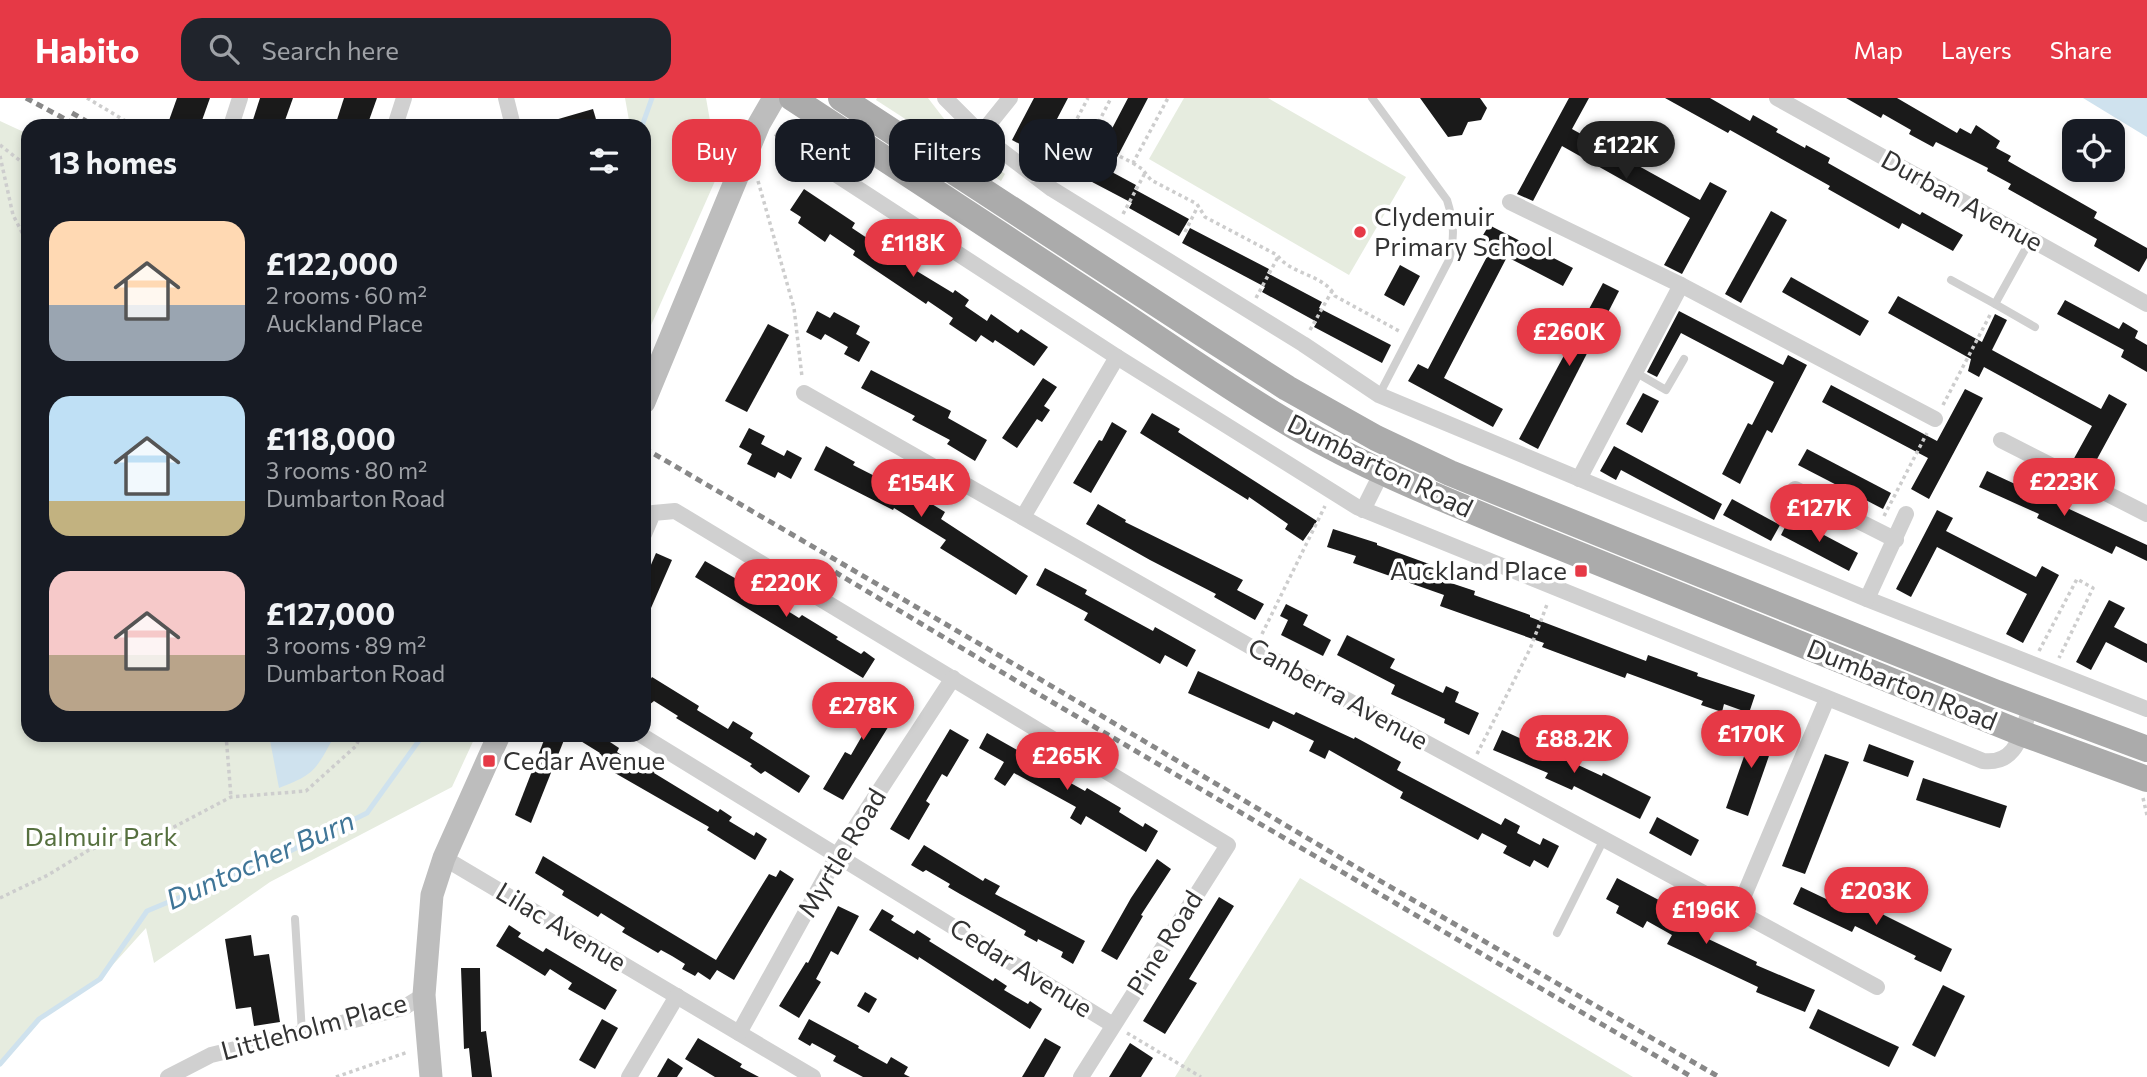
<!DOCTYPE html>
<meta charset="utf-8">
<style>
body{margin:0;font-family:Commissioner,sans-serif;background:#20242c;color:#f1f3f6;height:100vh;display:flex;flex-direction:column;font-size:26px;white-space:nowrap}
*{box-sizing:border-box;margin:0}
p{font-size:23px;color:#9ea1a6}
.icon{flex:none;width:38px;height:38px;fill:none;stroke:currentColor;stroke-width:2;stroke-linecap:round;stroke-linejoin:round}
.map{position:relative;flex:1;overflow:hidden}
.drawer{position:absolute;left:21px;top:21px;width:630px;height:623px;display:flex;flex-direction:column;background:#171b24;border-radius:21px;box-shadow:0 4px 10px #0003}
.drawer>*{flex:none}
.guide{position:absolute;left:672px;top:21px;width:665px;height:63px;display:flex;gap:14px}
.buttons{position:absolute;left:2062px;top:21px;display:grid;gap:14px}
.buttons a{display:grid;place-items:center;width:63px;height:63px;border-radius:14px;background:#171b24;box-shadow:0 4px 10px #0003;font-size:35px}
.price{position:absolute;translate:-50% -60px;padding:0 16px;border-radius:24px;background:#e63946;color:#fff;font-size:23px;line-height:46px;filter:drop-shadow(0 2px 4px #0008)}
.price::after{content:'';position:absolute;left:50%;top:42px;width:21px;height:16px;margin-left:-10px;background:inherit;clip-path:polygon(0 0,100% 0,50% 100%)}
.price.active{background:#222;color:#fff}
ul{padding:0;list-style:none}
li{display:flex;align-items:center;gap:21px;height:175px;padding:0 28px}
li span{display:grid;place-items:center;flex:none;width:196px;height:140px;border-radius:21px;color:#555}
li>.icon{margin-inline-start:auto}
span .icon{width:84px;height:84px;fill:#fffc;stroke-width:1}
li b{font-size:30px}
h2{display:flex;justify-content:space-between;align-items:center;height:84px;padding:0 28px;font-size:30px}
.tag{padding:0 24px;border-radius:21px;background:#171b24;box-shadow:0 4px 10px #0003;font-size:24px;line-height:63px}
.tag.active{background:#e63946;color:#fff}
header{display:flex;align-items:center;gap:42px;box-sizing:border-box;height:98px;padding:0 35px;background:#e63946;color:#fff}
header strong{font-size:33px}
nav{display:flex;gap:38px;margin-inline-start:auto;font-size:24px}
.search{width:490px;height:63px;background:#20242c;display:flex;align-items:center;gap:18px;box-sizing:border-box;padding:0 24px;border-radius:21px;color:#9ea1a6;font-size:26px}
.map>svg:first-child{display:block}
</style>
<header>
<strong>Habito</strong>
<div class="search"><svg class="icon" aria-label="search" viewBox="0 0 24 24"><circle cx="10" cy="10" r="6"/><path d="M15 15l6 6"/></svg>Search here</div>
<nav><a>Map</a><a>Layers</a><a>Share</a></nav>
</header>
<div class="map">
<svg width="2147" height="979" viewBox="0 0 2147 979">
<rect width="100%" height="100%" fill="#fff"/>
<g fill="#e6ecdf">
<path d="M625 0H706L719 74 644 243V28H630Z"/>
<path d="M877 0H928L965 48 1005 76 1001 83 876 2Z"/>
<path d="M1184 0H1268L1406 79 1349 177 1149 61Z"/>
<path d="M0 23 28 36V637H476L452 689 270 784 154 865 146 830 100 881 39 921 0 966Z"/>
<path d="M1300 780 1633 979H1175Z"/>
</g>
<g fill="#cfe2ee">
<path d="M2083 0H2147V39Z"/>
<path d="M269 637H335C316 671 316 676 279 690Z"/>
</g>
<g fill="none" stroke-linecap="round" stroke-linejoin="round">
<g stroke="#cfe2ee" stroke-width="5">
<path d="M642 28 652 0"/>
<path d="M0 966 39 921 100 881 147 813 288 754 367 715 423 637"/>
</g>
</g>
<g fill="#1a1a1a">
<path d="M177 0H210L200 28H167Z"/>
<path d="M260 0H293L283 28H251Z"/>
<path d="M344 0H377L367 28H335Z"/>
<path d="M1034 0H1068L1047 40 1094 65 1128 0H1148L1110 73 1136 87 1134 91 1189 121 1179 138 1129 110 1132 105 1012 42Z"/>
<path d="M1420 0H1480L1487 10 1481 22 1468 24 1462 37 1448 39Z"/>
<path d="M1569 0H1589L1572 31 1700 102 1710 84 1727 93 1682 176 1664 167 1690 120 1562 48 1533 103 1517 96Z"/>
<path d="M1665 0H1710L1750 23 1753 17 1778 31 1776 34 1805 50 1806 47 1830 60 1828 65 1920 117 1922 114 1963 137 1953 153 1902 125 1899 131 1828 91 1830 88 1730 32 1728 35Z"/>
<path d="M1846 0H1897L1957 35 1960 30 1971 36 1976 27 2000 43 1996 50 2011 58 2008 63 2097 114 2094 120 2147 150V160L2139 174 2094 148 2097 141 2008 91 2011 86 1987 73 1988 70 1936 44 1933 49 1909 36 1911 32 1883 16 1881 20Z"/>
<path d="M593 11 598 28H549L548 24Z"/>
<path d="M804 91 855 125 852 130 915 172 953 195 955 192 969 202 965 208 987 223 991 216 1018 235 1021 231 1048 249 1034 268 995 242 993 245 981 237 976 244 949 226 953 220 928 203 926 206 853 157 855 153 830 136 825 144 798 125 801 119 790 112Z"/>
<path d="M1771 113 1787 122 1741 205 1725 196Z"/>
<path d="M1489 127 1573 170 1563 188 1507 159 1444 280 1503 311 1493 329 1408 283 1418 266 1428 271 1491 151 1479 144Z"/>
<path d="M1190 130 1269 171 1267 175 1322 204 1319 210 1391 247 1382 265 1314 229 1317 224 1262 194 1265 189 1182 145Z"/>
<path d="M1400 167 1420 178 1404 208 1384 197Z"/>
<path d="M1791 179 1869 223 1860 238 1782 194Z"/>
<path d="M1603 185 1619 193 1538 351 1519 341Z"/>
<path d="M1898 198 1982 244 1995 216 2007 222 1992 252 2101 311 2109 296 2127 306 2090 374 2072 364 2092 328 1984 269 1979 279 1968 273 1971 261 1888 215Z"/>
<path d="M2065 202 2119 231 2123 224 2138 233 2135 240 2147 247V274L2121 259 2124 252 2057 216Z"/>
<path d="M817 213 830 220 834 214 860 228 856 236 870 244 859 264 844 256 848 249 825 236 821 242 806 234Z"/>
<path d="M1679 213 1783 267 1788 257 1807 267 1772 335 1767 332 1740 386 1722 376 1748 325 1752 327 1774 284 1681 235 1657 279 1647 274Z"/>
<path d="M768 226 789 237 747 314 725 303Z"/>
<path d="M871 272 951 313 948 320 987 342 975 363 947 346 950 342 912 322 915 318 861 290Z"/>
<path d="M1043 280 1057 289 1044 308 1050 312 1042 324 1037 321 1017 350 1002 340Z"/>
<path d="M1831 287 1937 343 1965 291 1983 300 1929 401 1911 391 1928 360 1822 304Z"/>
<path d="M1643 295 1659 303 1642 335 1626 326Z"/>
<path d="M1152 315 1180 331 1178 334 1317 423 1303 443 1285 431 1288 426 1249 399 1248 402 1140 335Z"/>
<path d="M1112 324 1127 333 1091 395 1073 385 1099 342 1102 343Z"/>
<path d="M749 330 765 338 761 346 784 358 787 352 802 360 791 381 778 374 775 380 747 366 752 356 739 349Z"/>
<path d="M826 348 855 364 853 367 916 399 917 397 945 414 941 421 1028 478 1016 497 940 450 946 442 894 410 893 412 814 372Z"/>
<path d="M1614 348 1722 406 1714 422 1621 372 1616 382 1600 373Z"/>
<path d="M1807 351 1891 395 1883 411 1798 367Z"/>
<path d="M1987 373 2147 447V463L2116 448 2112 456 2037 420 2039 416 1979 389Z"/>
<path d="M1732 401 1780 427 1771 443 1723 417Z"/>
<path d="M1098 406 1126 422 1125 424 1243 482 1237 492 1264 506 1255 522 1214 499 1216 496 1150 462 1086 426Z"/>
<path d="M1937 412 1953 420 1946 433 2036 479 2042 468 2059 477 2023 545 2006 536 2027 496 1937 449 1911 499 1896 491Z"/>
<path d="M1790 419 1858 455 1849 473 1781 437Z"/>
<path d="M1333 431 1377 445V447L1440 470 1436 480 1475 493 1474 497 1530 517V519L1646 563 1648 557 1698 575 1697 578 1755 597 1749 615 1724 606 1722 614 1701 607 1703 603 1627 575 1625 580 1542 549 1544 545 1440 508 1444 497 1353 465 1356 458 1327 449Z"/>
<path d="M656 455 672 462 644 526V483Z"/>
<path d="M705 463 740 483 743 481 755 488 777 503 775 505 799 520 802 517 838 539 836 541 861 556 864 553 875 561 863 580 695 479Z"/>
<path d="M1045 470 1087 492 1085 496 1153 533 1155 529 1196 552 1187 569 1165 557 1160 566 1084 522 1088 515 1036 487Z"/>
<path d="M2109 502 2125 510 2114 529 2147 546V565L2106 544 2091 572 2076 564Z"/>
<path d="M1286 506 1308 517 1303 527 1331 542 1323 558 1281 537 1288 522 1280 518Z"/>
<path d="M1347 537 1395 561 1390 570 1443 595 1446 588 1459 594 1455 604 1479 615 1469 637 1444 625 1445 621 1391 596 1395 587 1337 557Z"/>
<path d="M1198 573 1294 617 1296 614 1354 641 1355 639 1401 664 1397 672 1501 727 1505 720 1520 728 1517 735 1540 747 1543 740 1559 748 1548 770 1534 762 1530 769 1503 755 1507 748 1482 735 1478 742 1400 700 1403 694 1329 652 1325 661 1309 653 1314 643 1273 623 1269 631 1188 595Z"/>
<path d="M652 579 699 608 697 612 728 631 733 623 753 635 750 640 810 678 799 695 765 673 761 676 750 668 752 666 676 620 678 618 654 603 644 611V591Z"/>
<path d="M870 594 885 604 889 596 903 605 843 702 823 691 845 654 851 657 866 631 852 622Z"/>
<path d="M1755 627 1777 635 1748 718 1726 710Z"/>
<path d="M950 631 969 642 947 679 942 676 926 703 930 706 909 742 890 731Z"/>
<path d="M1502 632 1602 678 1603 675 1651 699 1640 721 1574 688 1572 692 1545 680 1548 675 1493 652Z"/>
<path d="M987 635 1024 656 1027 653 1061 673 1058 678 1085 693 1087 690 1121 710 1119 714 1143 729 1145 725 1158 733 1146 754 1086 718 1081 727 1070 720 1076 709 1014 675 1005 688 994 681 1004 664 979 650Z"/>
<path d="M546 637H566L531 725 515 717Z"/>
<path d="M571 637H596L607 642 619 650 617 654 629 662 641 669 644 664 656 672 654 675 718 714 720 711 732 719 729 723 754 738 756 734 767 741 755 762 707 732 709 729 594 663 600 655Z"/>
<path d="M1869 646 1914 663 1908 679 1863 663Z"/>
<path d="M1825 656 1849 664 1805 776 1782 768Z"/>
<path d="M1923 680 2007 708 2000 730 1916 702Z"/>
<path d="M1657 719 1699 742 1691 758 1649 735Z"/>
<path d="M924 747 983 783 985 780 1000 788 995 796 1085 843 1073 866 1061 859 1063 854 1038 841 1037 844 1024 837 1026 833 960 796 948 789 950 786 926 772 923 774 911 767Z"/>
<path d="M543 758 716 862 769 776 776 779 780 772 794 781 734 882 717 872 710 882 698 874 695 878 682 871 685 866 672 858 661 852 658 855 622 834 625 830 601 815 598 819 562 797 564 793 535 775Z"/>
<path d="M1157 761 1171 771 1141 817 1143 818 1117 862 1101 853 1131 800Z"/>
<path d="M1617 780 1672 809 1667 817 1704 834 1702 838 1757 864 1756 867 1815 892 1805 914 1756 894 1758 889 1667 846 1672 837 1647 823 1643 830 1616 815 1619 808 1606 801Z"/>
<path d="M1801 789 1843 809 1848 799 1952 851 1941 874 1914 861 1916 858 1855 828 1852 834 1793 806Z"/>
<path d="M1219 799 1234 808 1189 881 1197 885 1165 936 1143 923Z"/>
<path d="M838 808 859 818 838 857 831 853 816 881 821 884 799 920 779 908 806 864 808 865Z"/>
<path d="M882 811 894 818 891 822 914 836 917 832 931 841 929 843 993 883 995 880 1007 888 1004 892 1028 906 1030 903 1042 911 1030 931 919 859 918 862 869 832Z"/>
<path d="M509 827 521 835 518 839 543 854 546 850 617 892 605 912 568 891 572 885 550 871 545 878 496 848Z"/>
<path d="M251 837 254 858 269 856 280 924 254 928 251 909 236 911 225 841Z"/>
<path d="M461 870H480L481 934 486 933 492 979H472L469 950 464 951Z"/>
<path d="M1943 887 1965 898 1935 959 1912 947Z"/>
<path d="M865 894 877 901 869 915 857 908Z"/>
<path d="M1818 911 1899 949 1889 969 1809 930Z"/>
<path d="M602 921 618 930 595 971 579 962Z"/>
<path d="M809 921 859 948 858 950 887 966 891 959 908 969 904 976 910 979H863L833 963 836 958 812 945 810 948 798 941Z"/>
<path d="M698 940 742 966 740 969 759 979H715L685 961Z"/>
<path d="M1045 940 1061 949 1044 979H1022Z"/>
<path d="M1130 945 1153 960 1141 979H1109Z"/>
<path d="M668 960 683 970 677 979H657Z"/>
</g>
<g fill="none" stroke-linecap="round" stroke-linejoin="round">
<g stroke="#cdcdcd" stroke-width="3.5" stroke-dasharray="3.5 3.5" stroke-linecap="butt">
<path d="M87 0 134 28"/>
<path d="M1070 33 1133 65 1168 0"/>
<path d="M775 36 789 46"/>
<path d="M1089 43 1111 0"/>
<path d="M0 47 28 69"/>
<path d="M0 58 13 117 28 146"/>
<path d="M1133 65 1142 71 1151 82 1197 106 1205 119 1277 157C1291 177 1324 176 1335 198L1399 233"/>
<path d="M1051 70 1088 0"/>
<path d="M758 83 794 210 802 279"/>
<path d="M1123 116 1145 75"/>
<path d="M1185 134 1198 108"/>
<path d="M1256 200 1278 159"/>
<path d="M1310 232 1332 193"/>
<path d="M1943 307 1990 217"/>
<path d="M1884 418 1927 335"/>
<path d="M1262 536 1325 408"/>
<path d="M2039 553 2077 481 2093 490 2059 560"/>
<path d="M226 637 231 699"/>
<path d="M1477 656 1530 551 1548 504"/>
<path d="M2143 700 2147 717"/>
<path d="M0 800 48 777 89 752 127 739 170 731 231 699 306 693 356 648 361 637"/>
<path d="M1127 935 1201 979"/>
<path d="M336 979 408 954"/>
</g>
<g stroke="#d0d0d0" stroke-width="8">
<path d="M1372 0 1447 102C1454 124 1455 140 1449 162L1379 297"/>
<path d="M2031 141 1995 206 2035 229"/>
<path d="M1951 182 1995 206"/>
<path d="M1635 274 1666 292 1684 261"/>
<path d="M295 821 302 935"/>
<path d="M1557 835 1604 741"/>
</g>
<g stroke="#d0d0d0" stroke-width="16">
<path d="M506 0 513 28"/>
<path d="M945 0 986 41 1052 91 1303 246 1379 297 1867 501 2147 611"/>
<path d="M1777 0 2147 206"/>
<path d="M231 28 240 0"/>
<path d="M395 28 404 0"/>
<path d="M981 36 1010 0"/>
<path d="M803 55 1117 259 1357 409 1983 663C2018 667 2021 634 2031 608"/>
<path d="M1510 104 1681 187 1935 321"/>
<path d="M804 295 1288 570 1877 889"/>
<path d="M2001 342 2147 416"/>
<path d="M1579 381 1681 187"/>
<path d="M1795 391 1896 442"/>
<path d="M1363 412 1382 374"/>
<path d="M1023 419 1117 259"/>
<path d="M644 436 653 415 675 413 1228 747 1081 979"/>
<path d="M1867 501 1906 416"/>
<path d="M641 637 1113 927"/>
<path d="M444 760 813 979"/>
<path d="M1737 814 1827 601"/>
<path d="M739 935 838 756 953 580"/>
<path d="M168 979 211 957 403 910 424 897"/>
<path d="M629 979 677 898"/>
</g>
<g stroke="#bdbdbd" stroke-width="23">
<path d="M644 304 759 26 774 0"/>
<path d="M431 979 424 897 432 797 444 760 499 637"/>
</g>
<g stroke="#ababab" stroke-width="26">
<path d="M792 0C898 70 1004 140 1111 209 1173 250 1233 293 1297 330 1367 371 1443 401 1518 432L2021 635 2147 681"/>
<path d="M841 0 1206 238 1287 290 1376 340 1450 375 1623 445 1997 595 2147 651"/>
</g>
<g stroke="#888" stroke-width="5" stroke-dasharray="7 5" stroke-linecap="butt">
<path d="M26 0 78 28"/>
<path d="M72 15 95 28"/>
<path d="M644 350 1043 583 1356 769 1719 979"/>
<path d="M835 474 1035 594 1692 979"/>
</g>
</g>
<g fill="#e63946" stroke="#fff" stroke-width="2.5">
<circle cx="1360" cy="134" r="7"/>
<rect x="1574" y="466" width="14" height="14" rx="3.5"/>
<rect x="482" y="656" width="14" height="14" rx="3.5"/>
</g>
<g text-anchor="middle" stroke-width="7" stroke-linejoin="round" paint-order="stroke">
<g font-size="26" fill="#333" stroke="#fff">
<text transform="translate(1962 103) rotate(29)" y="9">Durban Avenue</text>
<text transform="translate(1380 368) rotate(26)" y="9">Dumbarton Road</text>
<text transform="translate(1902 587) rotate(22)" y="9">Dumbarton Road</text>
<text transform="translate(1338 596) rotate(29)" y="9">Canberra Avenue</text>
<text transform="translate(842 755) rotate(-59)" y="9">Myrtle Road</text>
<text transform="translate(561 829) rotate(31)" y="9">Lilac Avenue</text>
<text transform="translate(1165 845) rotate(-58)" y="9">Pine Road</text>
<text transform="translate(1021 870) rotate(32)" y="9">Cedar Avenue</text>
<text transform="translate(314 929) rotate(-15)" y="9">Littleholm Place</text>
</g>
<g font-size="26" fill="#333" stroke="#fff" text-anchor="start">
<text x="1374" y="128">Clydemuir<tspan x="1374" dy="30">Primary School</tspan></text>
<text x="1567" y="482" text-anchor="end">Auckland Place</text>
<text x="503" y="672">Cedar Avenue</text>
</g>
<g font-size="26" fill="#56703f" stroke="#fff">
<text x="101" y="748">Dalmuir Park</text>
</g>
<g font-size="28" font-style="italic" fill="#3f7597" stroke="#fff">
<text transform="translate(260 762) rotate(-24)" y="10">Duntocher Burn</text>
</g>
</g>
</svg>
<div class="buttons">
<a><svg class="icon" aria-label="locate" viewBox="0 0 24 24"><circle cx="12" cy="12" r="6"/><path d="M12 2v4M12 18v4M2 12h4M18 12h4"/></svg></a>
</div>
<b class="price active" style="left:1626px;top:83px">£122K</b>
<b class="price" style="left:913px;top:181px">£118K</b>
<b class="price" style="left:1569px;top:270px">£260K</b>
<b class="price" style="left:2064px;top:420px">£223K</b>
<b class="price" style="left:921px;top:421px">£154K</b>
<b class="price" style="left:1819px;top:446px">£127K</b>
<b class="price" style="left:786px;top:521px">£220K</b>
<b class="price" style="left:863px;top:644px">£278K</b>
<b class="price" style="left:1751px;top:672px">£170K</b>
<b class="price" style="left:1574px;top:677px">£88.2K</b>
<b class="price" style="left:1067px;top:694px">£265K</b>
<b class="price" style="left:1876px;top:829px">£203K</b>
<b class="price" style="left:1706px;top:848px">£196K</b>
<div class="guide">
<a class="tag active">Buy</a>
<a class="tag">Rent</a>
<a class="tag">Filters</a>
<a class="tag">New</a>
</div>
<section class="drawer">
<h2>13 homes<svg class="icon" aria-label="filters" viewBox="0 0 24 24"><path d="M4 7h16M4 17h16"/><circle cx="9" cy="7" r="2"/><circle cx="15" cy="17" r="2"/></svg></h2>
<ul>
<li><span style="background:linear-gradient(#ffd9b3 60%,#9aa5b1 0)"><svg class="icon" aria-label="home" viewBox="0 0 24 24"><path d="M3 11l9-7 9 7M6 9v11h12V9"/></svg></span><div><b>£122,000</b><p>2 rooms · 60 m²</p><p>Auckland Place</p></div></li>
<li><span style="background:linear-gradient(#bfe0f5 75%,#c2b280 0)"><svg class="icon" aria-label="home" viewBox="0 0 24 24"><path d="M3 11l9-7 9 7M6 9v11h12V9"/></svg></span><div><b>£118,000</b><p>3 rooms · 80 m²</p><p>Dumbarton Road</p></div></li>
<li><span style="background:linear-gradient(#f6c9c9 60%,#b9a48a 0)"><svg class="icon" aria-label="home" viewBox="0 0 24 24"><path d="M3 11l9-7 9 7M6 9v11h12V9"/></svg></span><div><b>£127,000</b><p>3 rooms · 89 m²</p><p>Dumbarton Road</p></div></li>
</ul>
</section>
</div>
